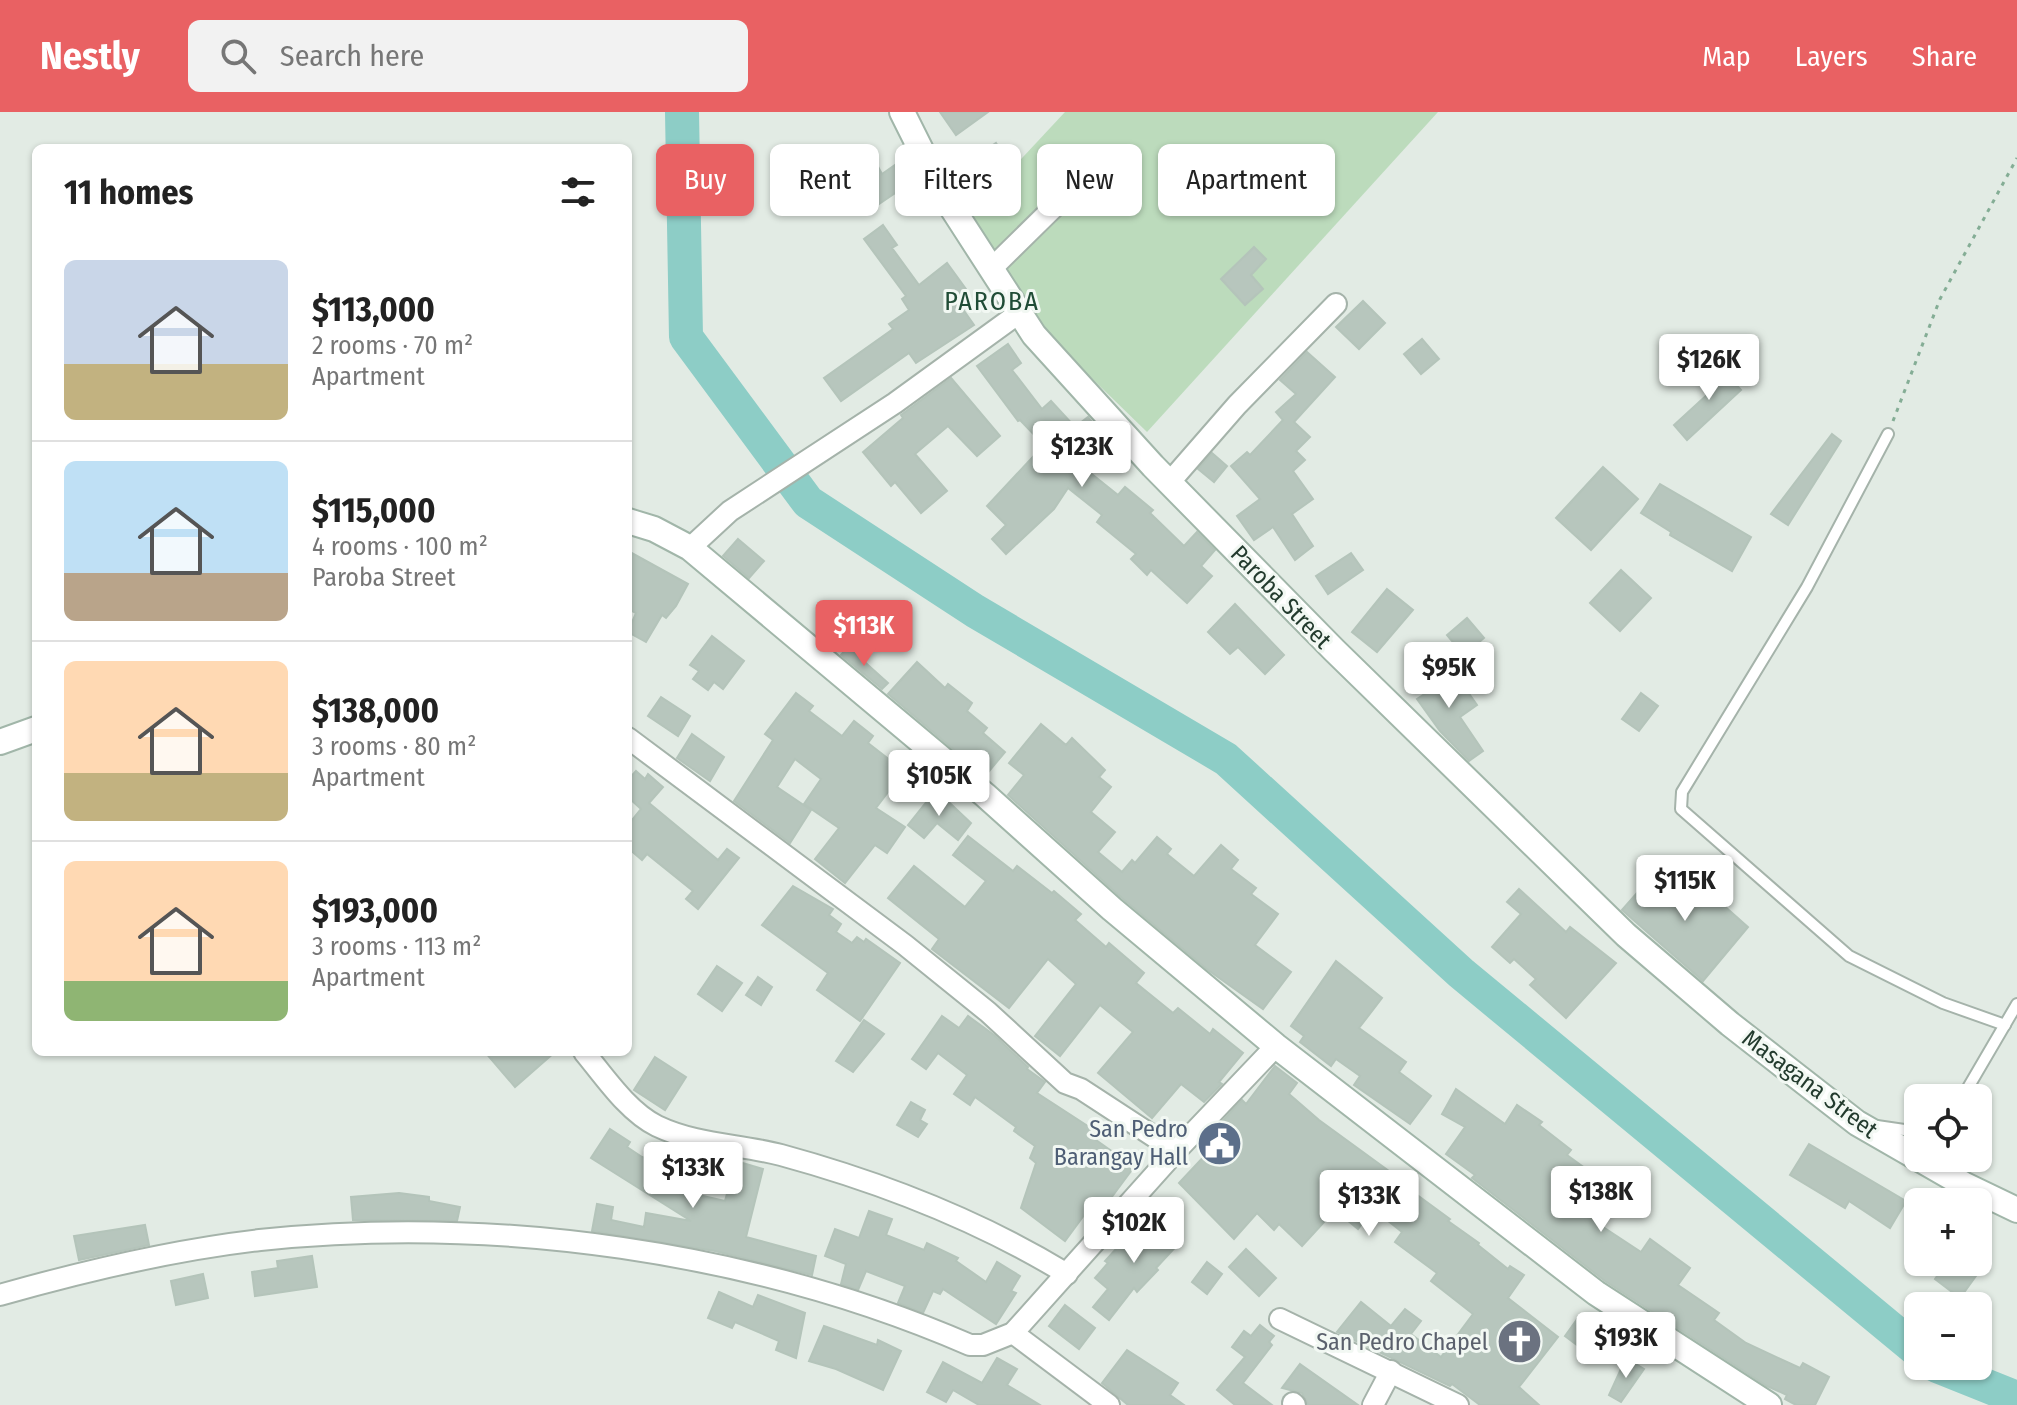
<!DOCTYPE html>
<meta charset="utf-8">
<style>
body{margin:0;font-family:"Fira Sans Condensed",sans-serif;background:#f2f2f2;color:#222;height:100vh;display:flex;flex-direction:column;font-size:30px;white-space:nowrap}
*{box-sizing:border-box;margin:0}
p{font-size:26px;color:#767676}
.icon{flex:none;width:44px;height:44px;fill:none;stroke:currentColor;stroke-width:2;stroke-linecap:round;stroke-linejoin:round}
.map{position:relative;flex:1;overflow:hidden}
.side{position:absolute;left:32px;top:32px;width:600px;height:912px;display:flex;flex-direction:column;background:#fff;border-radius:12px;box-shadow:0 2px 6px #0004}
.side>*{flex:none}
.hud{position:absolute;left:656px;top:32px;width:760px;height:72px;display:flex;gap:16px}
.fabs{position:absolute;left:1904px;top:972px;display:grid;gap:16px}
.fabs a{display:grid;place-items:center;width:88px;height:88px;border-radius:12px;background:#fff;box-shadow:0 2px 6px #0004;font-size:40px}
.price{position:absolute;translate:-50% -68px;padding:0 18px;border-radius:8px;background:#fff;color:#222;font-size:26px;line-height:52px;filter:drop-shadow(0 2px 4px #0008)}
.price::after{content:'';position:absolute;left:50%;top:48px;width:24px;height:18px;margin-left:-12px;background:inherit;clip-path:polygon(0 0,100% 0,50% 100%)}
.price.active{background:#e96163;color:#fff}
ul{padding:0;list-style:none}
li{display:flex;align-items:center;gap:24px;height:200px;padding:0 32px}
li+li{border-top:2px solid #e0e0e0}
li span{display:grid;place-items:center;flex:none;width:224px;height:160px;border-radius:12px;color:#555}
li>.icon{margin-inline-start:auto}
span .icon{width:96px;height:96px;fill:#fffc;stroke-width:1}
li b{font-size:34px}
h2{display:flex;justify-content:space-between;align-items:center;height:96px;padding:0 32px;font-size:34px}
.pill{padding:0 28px;border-radius:12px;background:#fff;box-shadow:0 2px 6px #0004;font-size:28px;line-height:72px}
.pill.active{background:#e96163;color:#fff}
header{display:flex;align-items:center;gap:48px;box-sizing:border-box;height:112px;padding:0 40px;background:#e96163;color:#fff}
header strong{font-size:38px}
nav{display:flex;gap:44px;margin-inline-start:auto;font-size:28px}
.search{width:560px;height:72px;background:#f2f2f2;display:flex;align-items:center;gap:20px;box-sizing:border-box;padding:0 28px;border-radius:12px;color:#767676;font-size:30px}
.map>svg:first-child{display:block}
</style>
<header>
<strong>Nestly</strong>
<div class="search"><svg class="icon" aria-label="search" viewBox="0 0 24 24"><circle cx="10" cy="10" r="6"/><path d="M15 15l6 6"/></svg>Search here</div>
<nav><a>Map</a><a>Layers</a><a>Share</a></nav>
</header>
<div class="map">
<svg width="2017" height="1293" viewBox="0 0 2017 1293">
<rect width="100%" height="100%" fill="#e2ebe4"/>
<path fill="#bcdbbc" d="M1065 0H1438L1147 320 1042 218 969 103Z"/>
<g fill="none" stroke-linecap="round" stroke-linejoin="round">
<g stroke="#8dcdc6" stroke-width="34">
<path d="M682 0 686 225 808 390 975 499 1226 647 1461 861 1918 1239"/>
<path d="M1937 1254 2017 1286"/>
</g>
</g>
<g fill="#b7c6bd" stroke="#b4c4ba" stroke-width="2">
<path d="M940 0H988L956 23Z"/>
<path d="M996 31 1010 52 995 62 1008 81 986 97 958 57Z"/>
<path d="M876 51 882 62 895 53 907 73 870 98 855 76 865 69 860 62Z"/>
<path d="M883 113 897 133 892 136 919 173 947 151 966 177 955 186 974 213 916 251 909 241 841 289 824 266 893 217 889 212 909 198 902 187 906 184 864 127Z"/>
<path d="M1254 135 1266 147 1251 163 1263 177 1245 193 1221 167Z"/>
<path d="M1363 189 1385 211 1359 237 1336 215Z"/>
<path d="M1422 227 1439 247 1421 262 1404 242Z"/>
<path d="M1008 232 1021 251 1012 258 1042 297 1051 289 1075 315 1088 305 1102 323 1089 333 1091 336 1078 351 1118 383 1125 375 1153 398 1150 401 1184 434 1197 420 1215 438 1201 454 1212 464 1187 491 1151 458 1147 463 1131 447 1136 442 1097 410 1102 403 1068 376 1054 397 1006 442 992 427 1006 413 987 394 1044 333 1020 308 1018 309 977 254Z"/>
<path d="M1307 240 1335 265 1294 310 1310 325 1296 339 1305 348 1293 359 1313 387 1292 402 1313 434 1295 448 1273 415 1254 428 1237 404 1260 387 1231 354 1247 340 1250 343 1283 308 1276 300 1296 282 1280 268Z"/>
<path d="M1718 253 1741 278 1687 328 1674 313 1709 281 1700 270Z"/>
<path d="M951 266 1000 324 977 344 948 314 915 342 947 379 921 401 895 370 891 374 863 340 903 306 901 303Z"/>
<path d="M1832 322 1841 329 1788 413 1771 402Z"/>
<path d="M1212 341 1227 354 1214 370 1198 357Z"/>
<path d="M1603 355 1638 387 1591 438 1556 406Z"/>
<path d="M1660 372 1751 425 1732 459 1670 423 1671 420 1641 401Z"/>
<path d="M738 427 764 449 749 466 723 444Z"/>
<path d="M628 439 688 472 676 494 666 506 662 503 646 530 628 520 636 501 628 497Z"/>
<path d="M1351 441 1363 458 1328 482 1316 464Z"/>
<path d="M1621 458 1651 486 1620 519 1590 491Z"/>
<path d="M1387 477 1413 498 1377 540 1352 520Z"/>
<path d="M1235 492 1284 543 1265 562 1238 535 1230 542 1208 520Z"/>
<path d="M1467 506 1484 526 1464 543 1447 523Z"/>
<path d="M712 524 744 549 723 577 714 570 708 578 693 567 699 559 690 553Z"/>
<path d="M848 535 888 571 882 577 841 543Z"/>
<path d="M917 550 945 576 948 572 972 591 967 599 987 616 983 621 1005 640 985 664 888 582Z"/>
<path d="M1433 555 1444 571 1456 563 1477 593 1460 605 1483 639 1469 649 1440 619 1417 587 1426 581 1416 566Z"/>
<path d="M796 581 813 594 809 599 842 624 854 609 873 624 868 631 904 659 876 696 905 715 887 741 875 733 845 771 815 747 839 716 804 692 821 667 795 647 777 675 811 698 790 731 734 689 773 628 765 622Z"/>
<path d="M1641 581 1658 594 1639 619 1622 607Z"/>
<path d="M661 585 690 604 678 624 648 604Z"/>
<path d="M1041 612 1066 633 1072 626 1105 658 1099 665 1111 675 1091 700 1115 720 1098 740 1122 760 1132 748 1135 751 1157 725 1171 737 1167 742 1194 764 1221 733 1238 748 1231 757 1256 776 1251 782 1278 802 1255 833 1291 860 1263 897 1208 858 1122 786 1008 683 1024 663 1009 651Z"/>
<path d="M692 622 724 645 710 669 677 646Z"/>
<path d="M636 659 645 667 648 662 663 675 649 691 718 748 727 737 739 746 698 797 686 787 693 779 647 742 642 748 628 736V713L641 697 628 685V668Z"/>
<path d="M936 678 971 711 958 728 937 711 924 726 908 713Z"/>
<path d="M968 724 1013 759 1017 754 1052 781 1054 779 1081 802 1075 808 1106 835 1109 831 1144 861 1136 871 1173 901 1178 896 1210 922 1213 917 1243 941 1219 970 1222 972 1204 990 1181 972 1152 1006 1098 961 1133 920 1100 893 1060 944 1035 924 1076 872 1048 847 1009 896 932 837 939 827 888 786 914 754 965 795 986 769 953 743Z"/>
<path d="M1660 755 1705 793 1713 784 1748 815 1703 869 1622 798Z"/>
<path d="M793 774 833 797 829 803 841 812 836 820 852 831 857 825 864 830 866 827 900 851 860 909 817 878 828 861 762 813Z"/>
<path d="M1519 777 1566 820 1570 815 1616 851 1566 906 1530 873 1536 867 1514 847 1510 851 1492 835 1521 802 1507 790Z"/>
<path d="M1336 849 1382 886 1359 916 1406 950 1399 960 1431 984 1410 1012 1354 973 1360 964 1336 947 1331 954 1300 930 1304 924 1291 914Z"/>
<path d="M717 854 742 871 722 899 698 882Z"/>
<path d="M758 865 772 875 761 893 746 883Z"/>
<path d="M942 904 959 916 968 904 994 923 1028 955 1027 957 1045 970 1037 981 1100 1022 1096 1028 1134 1055 1102 1098 1093 1091 1065 1129 1021 1096 1036 1051 1030 1046 1035 1034 1014 1019 1016 1015 975 985 970 993 954 982 967 963 938 941 926 957 912 947Z"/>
<path d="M864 908 884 922 853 960 836 949Z"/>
<path d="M485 940H555L515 975Z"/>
<path d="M655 945 686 965 665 998 634 978Z"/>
<path d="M1275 954 1297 971 1289 982 1319 1008 1411 1075 1409 1077 1450 1107 1448 1109 1479 1131 1478 1133 1508 1157 1510 1154 1524 1163 1508 1186 1558 1225 1519 1275 1539 1293H1480L1452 1272 1450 1274 1337 1220 1361 1190 1391 1214 1405 1197 1421 1209 1411 1222 1441 1245 1473 1202 1431 1169 1437 1161 1395 1130 1402 1120 1373 1097 1358 1117 1335 1098 1302 1134 1279 1112 1274 1118 1257 1101 1234 1127 1179 1071 1210 1038 1202 1031 1242 988 1246 992Z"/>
<path d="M1456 977 1505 1012 1517 993 1542 1010 1539 1013 1571 1038 1567 1043 1593 1062 1590 1066 1615 1084 1597 1111 1641 1140 1650 1127 1690 1156 1678 1173 1719 1201 1714 1208 1746 1231 1800 1256 1803 1251 1829 1265 1815 1293H1796L1785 1287 1787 1283 1767 1274 1605 1169 1472 1066 1475 1063 1446 1042 1465 1015 1442 1002Z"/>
<path d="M911 990 925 998 920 1008 927 1012 918 1025 897 1013Z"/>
<path d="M610 1017 630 1030 627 1035 642 1045 674 1054 668 1076 725 1089 736 1049 763 1057 746 1125 816 1144 812 1163 715 1139 592 1119 597 1092 613 1095 611 1108 644 1115 646 1101 691 1109 591 1046Z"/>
<path d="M1809 1032 1906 1089 1890 1116 1849 1089 1845 1096 1790 1063Z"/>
<path d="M399 1081 429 1085V1089L460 1095 457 1109 353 1108 351 1085Z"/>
<path d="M869 1099 892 1107 886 1123 924 1138 927 1131 958 1146 956 1149 986 1170 997 1150 1020 1164 1011 1179 1016 1181 996 1212 943 1177 940 1182 933 1179 923 1201 898 1191 905 1174 866 1159 858 1178 841 1172 846 1152 825 1144 835 1117 859 1126Z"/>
<path d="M1155 1104 1181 1129 1156 1156 1158 1158 1137 1180 1134 1176 1109 1208 1093 1195 1108 1177 1095 1166 1108 1151 1105 1149 1125 1127 1130 1131Z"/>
<path d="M145 1113 149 1133 79 1148 74 1124Z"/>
<path d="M1246 1137 1276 1166 1259 1184 1229 1155Z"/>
<path d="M312 1144 317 1175 255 1184 252 1160 278 1156 277 1149Z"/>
<path d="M1207 1150 1222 1162 1207 1182 1192 1170Z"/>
<path d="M1947 1150H1986L1960 1186 1935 1167Z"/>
<path d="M203 1162 208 1186 176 1193 171 1169Z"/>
<path d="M719 1180 753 1195 758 1183 805 1201 796 1246 776 1238 779 1229 735 1210 732 1216 708 1206Z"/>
<path d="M1065 1193 1095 1216 1079 1237 1049 1214Z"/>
<path d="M1578 1206 1594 1218 1581 1236 1565 1224Z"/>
<path d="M1260 1213 1274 1224 1269 1230 1272 1233 1243 1271 1272 1293H1235L1217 1278 1245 1245 1232 1235 1244 1219 1251 1224Z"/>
<path d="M824 1214 877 1233 878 1228 901 1239 883 1278 836 1257 809 1249Z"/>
<path d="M1127 1238 1178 1271 1170 1283 1184 1293H1128L1102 1271Z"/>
<path d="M997 1246 1017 1257 1007 1273 1040 1293H979L953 1278 946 1290 927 1280 943 1250 982 1271Z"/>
<path d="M1626 1246 1644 1257 1621 1290 1609 1283Z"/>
<path d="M1300 1252 1358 1293H1308L1302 1281 1282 1276Z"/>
</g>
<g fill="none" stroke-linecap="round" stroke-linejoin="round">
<defs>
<g id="lane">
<path d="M1888 322 1807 475 1682 680 1681 697 1849 844 1943 891 2005 913"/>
<path d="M1962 986 2017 892"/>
<path d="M1877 1014 1911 1019 1918 1015"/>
</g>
<g id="street">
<path d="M991 157 1104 46"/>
<path d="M1169 371 1237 293 1336 192"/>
<path d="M690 436 730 399 895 291 1019 201"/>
<path d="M628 626 905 833 988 900 1065 971 1081 977 1176 1039"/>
<path d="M584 940C604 964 628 1000 657 1014 697 1033 739 1032 781 1043 880 1070 980 1109 1067 1162"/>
<path d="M0 1183C84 1159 173 1138 260 1128 495 1103 753 1139 970 1233H983L1013 1221 1176 1039 1276 934"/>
<path d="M1280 1207 1458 1293"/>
<path d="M1013 1221 1109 1293"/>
<path d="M1293 1291 1295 1293"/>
<path d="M1373 1293 1391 1259"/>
</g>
<g id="secondary">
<path d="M902 0 943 82 1034 223 1153 354 1334 538 1626 823 1730 912 1857 1011 1963 1072 2017 1098"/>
<path d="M628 409 654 417 690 436 985 683 1112 797 1276 934 1596 1181 1769 1293"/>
<path d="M0 630 36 617"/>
</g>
</defs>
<use href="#lane" stroke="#a5b3aa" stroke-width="14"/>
<use href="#street" stroke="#a5b3aa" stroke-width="24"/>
<use href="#secondary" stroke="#a1b6a9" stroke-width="28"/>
<path stroke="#84ad95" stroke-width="3" stroke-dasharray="4 6" stroke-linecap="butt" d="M1893 309 1940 187 2017 46"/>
<use href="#lane" stroke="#fff" stroke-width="10"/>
<use href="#street" stroke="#fff" stroke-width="20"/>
<use href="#secondary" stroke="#fff" stroke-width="24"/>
</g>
<defs>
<symbol id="civic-disc" viewBox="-11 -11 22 22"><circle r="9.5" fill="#5c6f8a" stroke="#f2f8f3"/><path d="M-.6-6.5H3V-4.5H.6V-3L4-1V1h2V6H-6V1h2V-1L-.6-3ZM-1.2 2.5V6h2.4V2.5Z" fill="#fff"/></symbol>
<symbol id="church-disc" viewBox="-11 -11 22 22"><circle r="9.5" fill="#6b7280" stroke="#f2f8f3"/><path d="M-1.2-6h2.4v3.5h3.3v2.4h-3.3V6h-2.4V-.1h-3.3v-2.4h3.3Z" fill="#fff"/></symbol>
</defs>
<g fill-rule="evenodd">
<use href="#civic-disc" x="1194" y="1006" width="51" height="51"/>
<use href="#church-disc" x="1494" y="1204" width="51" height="51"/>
</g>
<g text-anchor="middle" stroke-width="6" stroke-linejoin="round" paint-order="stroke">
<g font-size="24" fill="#233b2e" stroke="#f2f8f3">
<text transform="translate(1281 485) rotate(46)" y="8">Paroba Street</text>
<text transform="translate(1810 972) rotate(37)" y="8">Masagana Street</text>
</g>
<g font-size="24" fill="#4e5e75" stroke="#f2f8f3" text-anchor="end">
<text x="1188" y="1025">San Pedro<tspan x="1188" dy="28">Barangay Hall</tspan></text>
</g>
<g font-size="24" fill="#5b616d" stroke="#f2f8f3" text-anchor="end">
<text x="1488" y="1238">San Pedro Chapel</text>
</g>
<g font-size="26" letter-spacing="2" fill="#204c36" stroke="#f2f8f3">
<text x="992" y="198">PAROBA</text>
</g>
</g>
</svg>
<div class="fabs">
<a><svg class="icon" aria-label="locate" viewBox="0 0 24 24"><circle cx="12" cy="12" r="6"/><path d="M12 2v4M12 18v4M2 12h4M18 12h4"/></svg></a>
<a>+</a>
<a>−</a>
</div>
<b class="price" style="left:1709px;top:290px">$126K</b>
<b class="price" style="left:1082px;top:377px">$123K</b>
<b class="price active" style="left:864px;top:556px">$113K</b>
<b class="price" style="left:1449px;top:598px">$95K</b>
<b class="price" style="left:939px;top:706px">$105K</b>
<b class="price" style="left:1685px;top:811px">$115K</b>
<b class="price" style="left:693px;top:1098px">$133K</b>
<b class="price" style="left:1601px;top:1122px">$138K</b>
<b class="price" style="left:1369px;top:1126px">$133K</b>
<b class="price" style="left:1134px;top:1153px">$102K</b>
<b class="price" style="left:1626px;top:1268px">$193K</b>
<div class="hud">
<a class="pill active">Buy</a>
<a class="pill">Rent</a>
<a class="pill">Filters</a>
<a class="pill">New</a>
<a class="pill">Apartment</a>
</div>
<section class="side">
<h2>11 homes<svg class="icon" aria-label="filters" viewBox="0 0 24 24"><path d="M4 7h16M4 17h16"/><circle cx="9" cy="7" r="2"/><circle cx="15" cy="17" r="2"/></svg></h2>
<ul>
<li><span style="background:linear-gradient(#c9d6e8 65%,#c2b280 0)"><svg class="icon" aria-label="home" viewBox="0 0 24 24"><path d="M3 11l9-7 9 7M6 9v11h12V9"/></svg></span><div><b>$113,000</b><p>2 rooms · 70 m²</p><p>Apartment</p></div></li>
<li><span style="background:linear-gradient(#bfe0f5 70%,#b9a48a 0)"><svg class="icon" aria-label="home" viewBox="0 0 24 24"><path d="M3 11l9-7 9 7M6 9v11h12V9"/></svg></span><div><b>$115,000</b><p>4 rooms · 100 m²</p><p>Paroba Street</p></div></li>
<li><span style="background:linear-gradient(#ffd9b3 70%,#c2b280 0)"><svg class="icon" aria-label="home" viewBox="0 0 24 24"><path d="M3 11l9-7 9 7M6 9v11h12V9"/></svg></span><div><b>$138,000</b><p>3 rooms · 80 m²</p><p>Apartment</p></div></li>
<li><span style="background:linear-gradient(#ffd9b3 75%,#8fb573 0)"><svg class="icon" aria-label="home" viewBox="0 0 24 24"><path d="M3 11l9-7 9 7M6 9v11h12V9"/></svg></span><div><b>$193,000</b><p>3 rooms · 113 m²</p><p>Apartment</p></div></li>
</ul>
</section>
</div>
